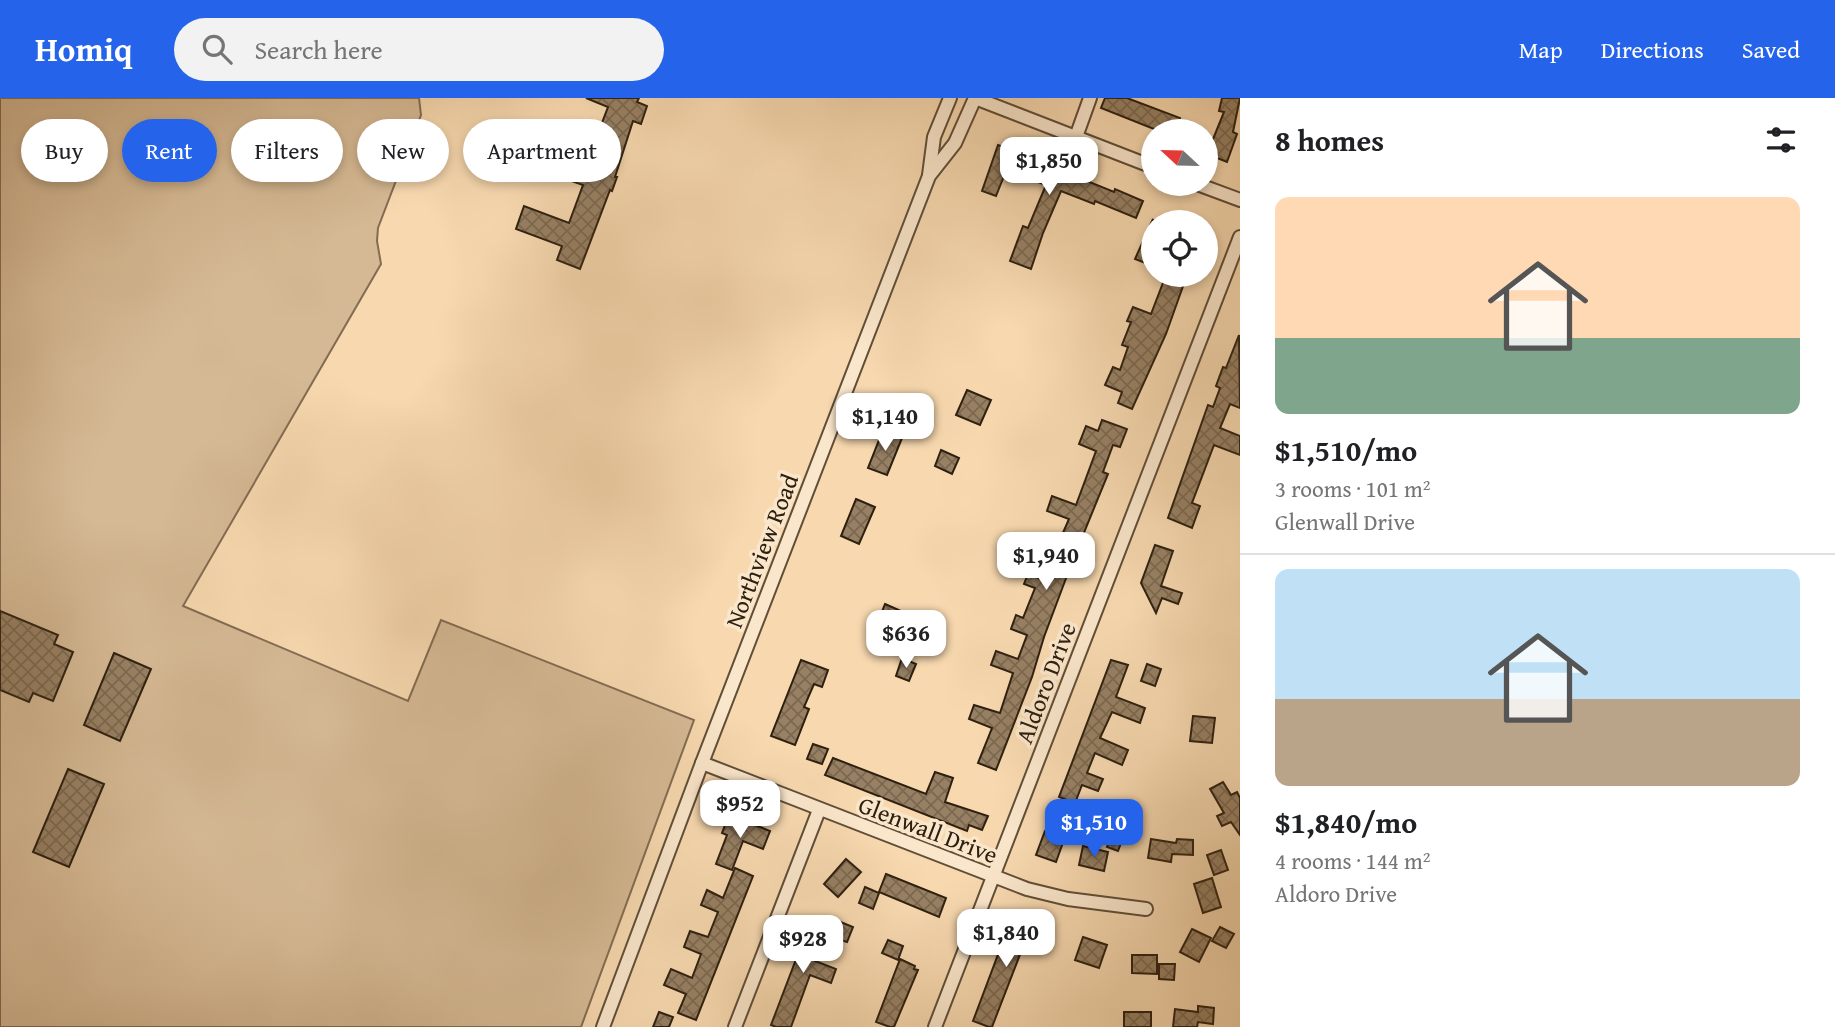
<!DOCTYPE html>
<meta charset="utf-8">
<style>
body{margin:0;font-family:"Gentium Book Plus",serif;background:#f2f2f2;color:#202124;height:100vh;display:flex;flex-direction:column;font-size:26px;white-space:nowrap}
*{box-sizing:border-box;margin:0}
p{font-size:23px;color:#757577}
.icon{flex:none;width:38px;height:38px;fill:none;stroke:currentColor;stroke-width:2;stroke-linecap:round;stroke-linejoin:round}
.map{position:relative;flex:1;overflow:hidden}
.drawer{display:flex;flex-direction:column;background:#fff;width:595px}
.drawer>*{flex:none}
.guide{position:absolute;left:21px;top:21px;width:665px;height:63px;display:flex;gap:14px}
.needle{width:46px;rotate:292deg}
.controls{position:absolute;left:1141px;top:21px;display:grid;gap:14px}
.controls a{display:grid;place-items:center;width:77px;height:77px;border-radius:50%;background:#fff;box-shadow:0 4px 10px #0003;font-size:35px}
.price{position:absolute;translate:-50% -60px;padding:0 16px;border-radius:14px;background:#fff;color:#222;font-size:23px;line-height:46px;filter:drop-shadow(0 2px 4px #0008)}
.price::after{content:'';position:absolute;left:50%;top:42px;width:21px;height:16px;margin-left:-10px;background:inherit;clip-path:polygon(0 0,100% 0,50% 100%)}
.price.on{background:#2563eb;color:#fff}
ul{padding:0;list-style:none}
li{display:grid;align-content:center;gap:14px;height:371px;padding:0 35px}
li+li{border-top:2px solid #e0e0e0}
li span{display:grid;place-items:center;height:217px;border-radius:14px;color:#555}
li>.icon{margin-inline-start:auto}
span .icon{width:126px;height:126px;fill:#fffc;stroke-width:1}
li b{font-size:30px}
h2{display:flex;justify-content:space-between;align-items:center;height:84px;padding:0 35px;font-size:30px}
.tag{padding:0 24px;border-radius:32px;background:#fff;box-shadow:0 4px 10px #0003;font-size:24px;line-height:63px}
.tag.on{background:#2563eb;color:#fff}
header{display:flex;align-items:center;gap:42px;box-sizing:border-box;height:98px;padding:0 35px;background:#2563eb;color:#fff}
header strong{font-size:33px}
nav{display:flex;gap:38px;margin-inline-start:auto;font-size:24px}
.search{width:490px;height:63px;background:#f2f2f2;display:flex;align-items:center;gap:18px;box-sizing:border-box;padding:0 24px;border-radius:38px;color:#757577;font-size:26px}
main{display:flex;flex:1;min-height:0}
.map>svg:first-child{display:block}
</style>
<header>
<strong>Homiq</strong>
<div class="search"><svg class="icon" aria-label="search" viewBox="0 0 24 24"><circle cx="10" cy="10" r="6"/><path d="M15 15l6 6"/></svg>Search here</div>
<nav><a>Map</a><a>Directions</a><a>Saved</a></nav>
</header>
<main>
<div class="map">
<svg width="1240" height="929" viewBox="0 0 1240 929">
<defs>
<pattern id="building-cross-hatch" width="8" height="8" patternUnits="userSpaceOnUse" patternTransform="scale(1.75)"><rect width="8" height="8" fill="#978063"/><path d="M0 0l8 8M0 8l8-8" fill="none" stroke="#7c6850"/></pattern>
</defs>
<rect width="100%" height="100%" fill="#f7d8af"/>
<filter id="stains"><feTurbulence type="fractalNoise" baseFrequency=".00286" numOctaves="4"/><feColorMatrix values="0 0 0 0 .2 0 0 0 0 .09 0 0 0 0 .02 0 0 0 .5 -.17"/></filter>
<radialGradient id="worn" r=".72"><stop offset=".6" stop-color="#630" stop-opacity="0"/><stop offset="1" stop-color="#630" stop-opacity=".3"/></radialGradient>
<path fill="#d5b994" stroke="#826c52" stroke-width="2" d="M0 0H419L421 17 378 130 377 143 381 166 183 508 408 603 441 522 694 622 581 929H0Z"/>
<g fill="url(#building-cross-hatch)" stroke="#2e2010" stroke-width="2">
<path d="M586 0H639L637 4 647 8 641 26 633 23 615 79H617L612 93 610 92 580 171 557 162 562 148 516 131 524 108 569 125 583 87 560 79 576 36 595 43 608 9Z"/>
<path d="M1105 0H1127L1180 20 1175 33H1159L1101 10Z"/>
<path d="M1222 0H1240L1233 34 1237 36 1227 64 1207 56 1224 14 1219 13Z"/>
<path d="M998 47 1114 94 1115 91 1143 103 1136 120 1095 103 1094 106 1061 93 1043 135 1031 171 1010 163 1023 128 1028 130 1046 87 1009 73 1006 78H1004L996 98 982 93Z"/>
<path d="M1153 121V168L1135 161Z"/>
<path d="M1166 177H1187L1166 236 1132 311 1118 305 1122 294 1105 287 1113 269 1120 272 1128 249 1122 247 1131 224 1127 223 1133 209 1151 216Z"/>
<path d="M1239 237 1240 310 1230 306 1220 330 1240 338V357L1214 347 1192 405 1200 408 1192 430 1168 420 1208 307 1213 309 1220 290 1216 288 1223 269 1226 270Z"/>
<path d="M967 292 991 302 980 327 956 317Z"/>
<path d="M1102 322 1127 331 1120 349 1113 347 1103 374 1108 376 1074 459 1044 539 1032 579 996 672 978 665 992 630 969 621 974 607 1000 615 1013 575 991 567 996 553 1018 561 1027 537 1011 531 1016 517 1023 520 1035 490 1024 486 1028 476 1046 483 1055 461 1033 452 1039 436 1059 444 1069 421 1047 413 1052 398 1076 407 1096 353 1079 346 1086 328 1098 333Z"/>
<path d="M883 332 902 340 887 377 868 370Z"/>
<path d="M941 352 959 360 952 376 935 368Z"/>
<path d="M856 401 875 409 859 446 841 438Z"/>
<path d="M1155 447 1173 453 1161 488 1182 495 1178 506 1162 500 1156 515 1141 485Z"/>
<path d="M885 506 901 513 893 535 876 529Z"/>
<path d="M0 513 58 537 54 546 73 554 53 603 33 595 29 604 0 592Z"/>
<path d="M114 555 151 571 120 643 84 627Z"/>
<path d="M902 560 916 566 909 583 896 578Z"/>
<path d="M801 562 828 572 822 589 814 586 804 609 809 611 795 647 771 638Z"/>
<path d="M1111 562 1128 567 1116 599 1145 610 1140 625 1112 614 1100 640 1128 652 1122 667 1095 655 1087 675 1103 681 1098 693 1082 687 1075 705 1059 699Z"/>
<path d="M1147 566 1161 571 1155 588 1141 583Z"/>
<path d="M1193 618 1215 620 1212 645 1190 643Z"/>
<path d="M813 646 828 651 822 666 807 661Z"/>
<path d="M833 660 926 696 935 674 953 680 945 704 988 718 982 732 969 727 967 733 825 677Z"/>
<path d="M68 671 104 686 69 769 33 754Z"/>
<path d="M1223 684 1231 697 1237 694 1240 700V737L1231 724 1222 728 1217 718 1224 715 1210 691Z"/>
<path d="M729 717 770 733 763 751 743 743 732 772 716 766 727 737 722 735Z"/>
<path d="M1060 721 1075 727 1070 741 1065 739 1056 764 1036 757 1045 733 1054 736Z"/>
<path d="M1113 734 1124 737 1118 753 1107 749Z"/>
<path d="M1151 741 1176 745 1177 741 1193 742V757L1172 756 1171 764 1148 760Z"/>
<path d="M1083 748 1108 754 1104 773 1079 767Z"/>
<path d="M1221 752 1228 772 1214 777 1207 757Z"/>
<path d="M846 761 861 774 838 799 824 786Z"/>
<path d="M735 770 753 778 696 922 678 915 686 896 664 887 671 871 692 880 701 856 684 849 690 833 708 839 718 814 701 807 707 792 723 800Z"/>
<path d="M886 776 946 800 939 819 879 794Z"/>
<path d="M1212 780 1221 809 1203 815 1194 786Z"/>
<path d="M865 789 879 795 873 811 859 805Z"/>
<path d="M811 822 830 830 815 863 836 871 831 885 810 877 791 929H776L771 927Z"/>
<path d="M1011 822 1049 834 1044 847 1026 841 992 929H989L973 923Z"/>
<path d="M838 823 853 829 847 844 832 839Z"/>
<path d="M1220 829 1234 836 1226 850 1212 843Z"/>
<path d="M1192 831 1211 840 1199 864 1180 854Z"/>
<path d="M1083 839 1107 847 1099 870 1075 862Z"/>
<path d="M888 842 903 848 898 862 882 855Z"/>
<path d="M1132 857H1157V876L1132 875Z"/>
<path d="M900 861 915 868 914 871 918 872 894 929H890L876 924Z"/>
<path d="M1159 866H1175L1174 882 1159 881Z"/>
<path d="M1198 908 1214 910 1213 926 1198 924 1197 929H1173L1175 911 1198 914Z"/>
<path d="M659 914 673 919 669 929H653Z"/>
<rect x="1124" y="914" width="27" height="15"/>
</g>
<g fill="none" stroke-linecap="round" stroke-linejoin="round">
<defs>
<g id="minor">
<path d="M975 0 1153 69"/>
<path d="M1076 39 1090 0"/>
<path d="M929 77 934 39 950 0"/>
<path d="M1197 86 1240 102"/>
<path d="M702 665 1027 791 1068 801 1146 811"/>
<path d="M603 929 702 665 929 78 955 45 975 0"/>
<path d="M735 929 819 712"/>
<path d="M935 929 1240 139"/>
</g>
</defs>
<use href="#minor" stroke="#604e38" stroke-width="16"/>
<use href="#minor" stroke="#fae6cb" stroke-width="12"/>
</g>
<g text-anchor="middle" stroke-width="7" stroke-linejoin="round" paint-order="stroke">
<g font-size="24" fill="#2e2010" stroke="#fae6cb">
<text transform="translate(762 453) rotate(-69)" y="8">Northview Road</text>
<text transform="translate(1046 585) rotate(-69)" y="8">Aldoro Drive</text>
<text transform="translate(928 732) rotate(21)" y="8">Glenwall Drive</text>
</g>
</g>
<rect width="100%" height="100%" filter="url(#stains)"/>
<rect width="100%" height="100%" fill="url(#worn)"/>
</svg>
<div class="controls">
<a><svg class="needle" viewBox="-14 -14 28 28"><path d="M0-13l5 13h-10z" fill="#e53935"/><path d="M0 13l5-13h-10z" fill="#757577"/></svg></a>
<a><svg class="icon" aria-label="locate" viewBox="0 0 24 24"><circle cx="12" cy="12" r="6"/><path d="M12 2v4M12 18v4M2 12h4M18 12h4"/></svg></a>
</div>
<b class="price" style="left:1049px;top:99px">$1,850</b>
<b class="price" style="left:885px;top:355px">$1,140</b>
<b class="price" style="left:1046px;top:494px">$1,940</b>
<b class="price" style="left:906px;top:572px">$636</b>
<b class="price" style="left:740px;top:742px">$952</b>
<b class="price on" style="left:1094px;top:761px">$1,510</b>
<b class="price" style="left:1006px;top:871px">$1,840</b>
<b class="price" style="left:803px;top:877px">$928</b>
<div class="guide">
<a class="tag">Buy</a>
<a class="tag on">Rent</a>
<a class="tag">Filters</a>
<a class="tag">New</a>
<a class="tag">Apartment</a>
</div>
</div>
<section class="drawer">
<h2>8 homes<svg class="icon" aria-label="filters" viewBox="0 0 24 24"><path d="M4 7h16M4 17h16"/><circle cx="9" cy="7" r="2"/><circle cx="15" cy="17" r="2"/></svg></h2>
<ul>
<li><span style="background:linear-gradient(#ffd9b3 65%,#7fa58c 0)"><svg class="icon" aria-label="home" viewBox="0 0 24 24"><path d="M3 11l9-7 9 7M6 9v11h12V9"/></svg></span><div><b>$1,510/mo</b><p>3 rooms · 101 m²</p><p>Glenwall Drive</p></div></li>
<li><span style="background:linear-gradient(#bfe0f5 60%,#b9a48a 0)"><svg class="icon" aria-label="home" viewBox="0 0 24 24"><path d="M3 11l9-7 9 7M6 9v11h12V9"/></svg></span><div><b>$1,840/mo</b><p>4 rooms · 144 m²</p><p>Aldoro Drive</p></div></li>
</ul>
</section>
</main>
